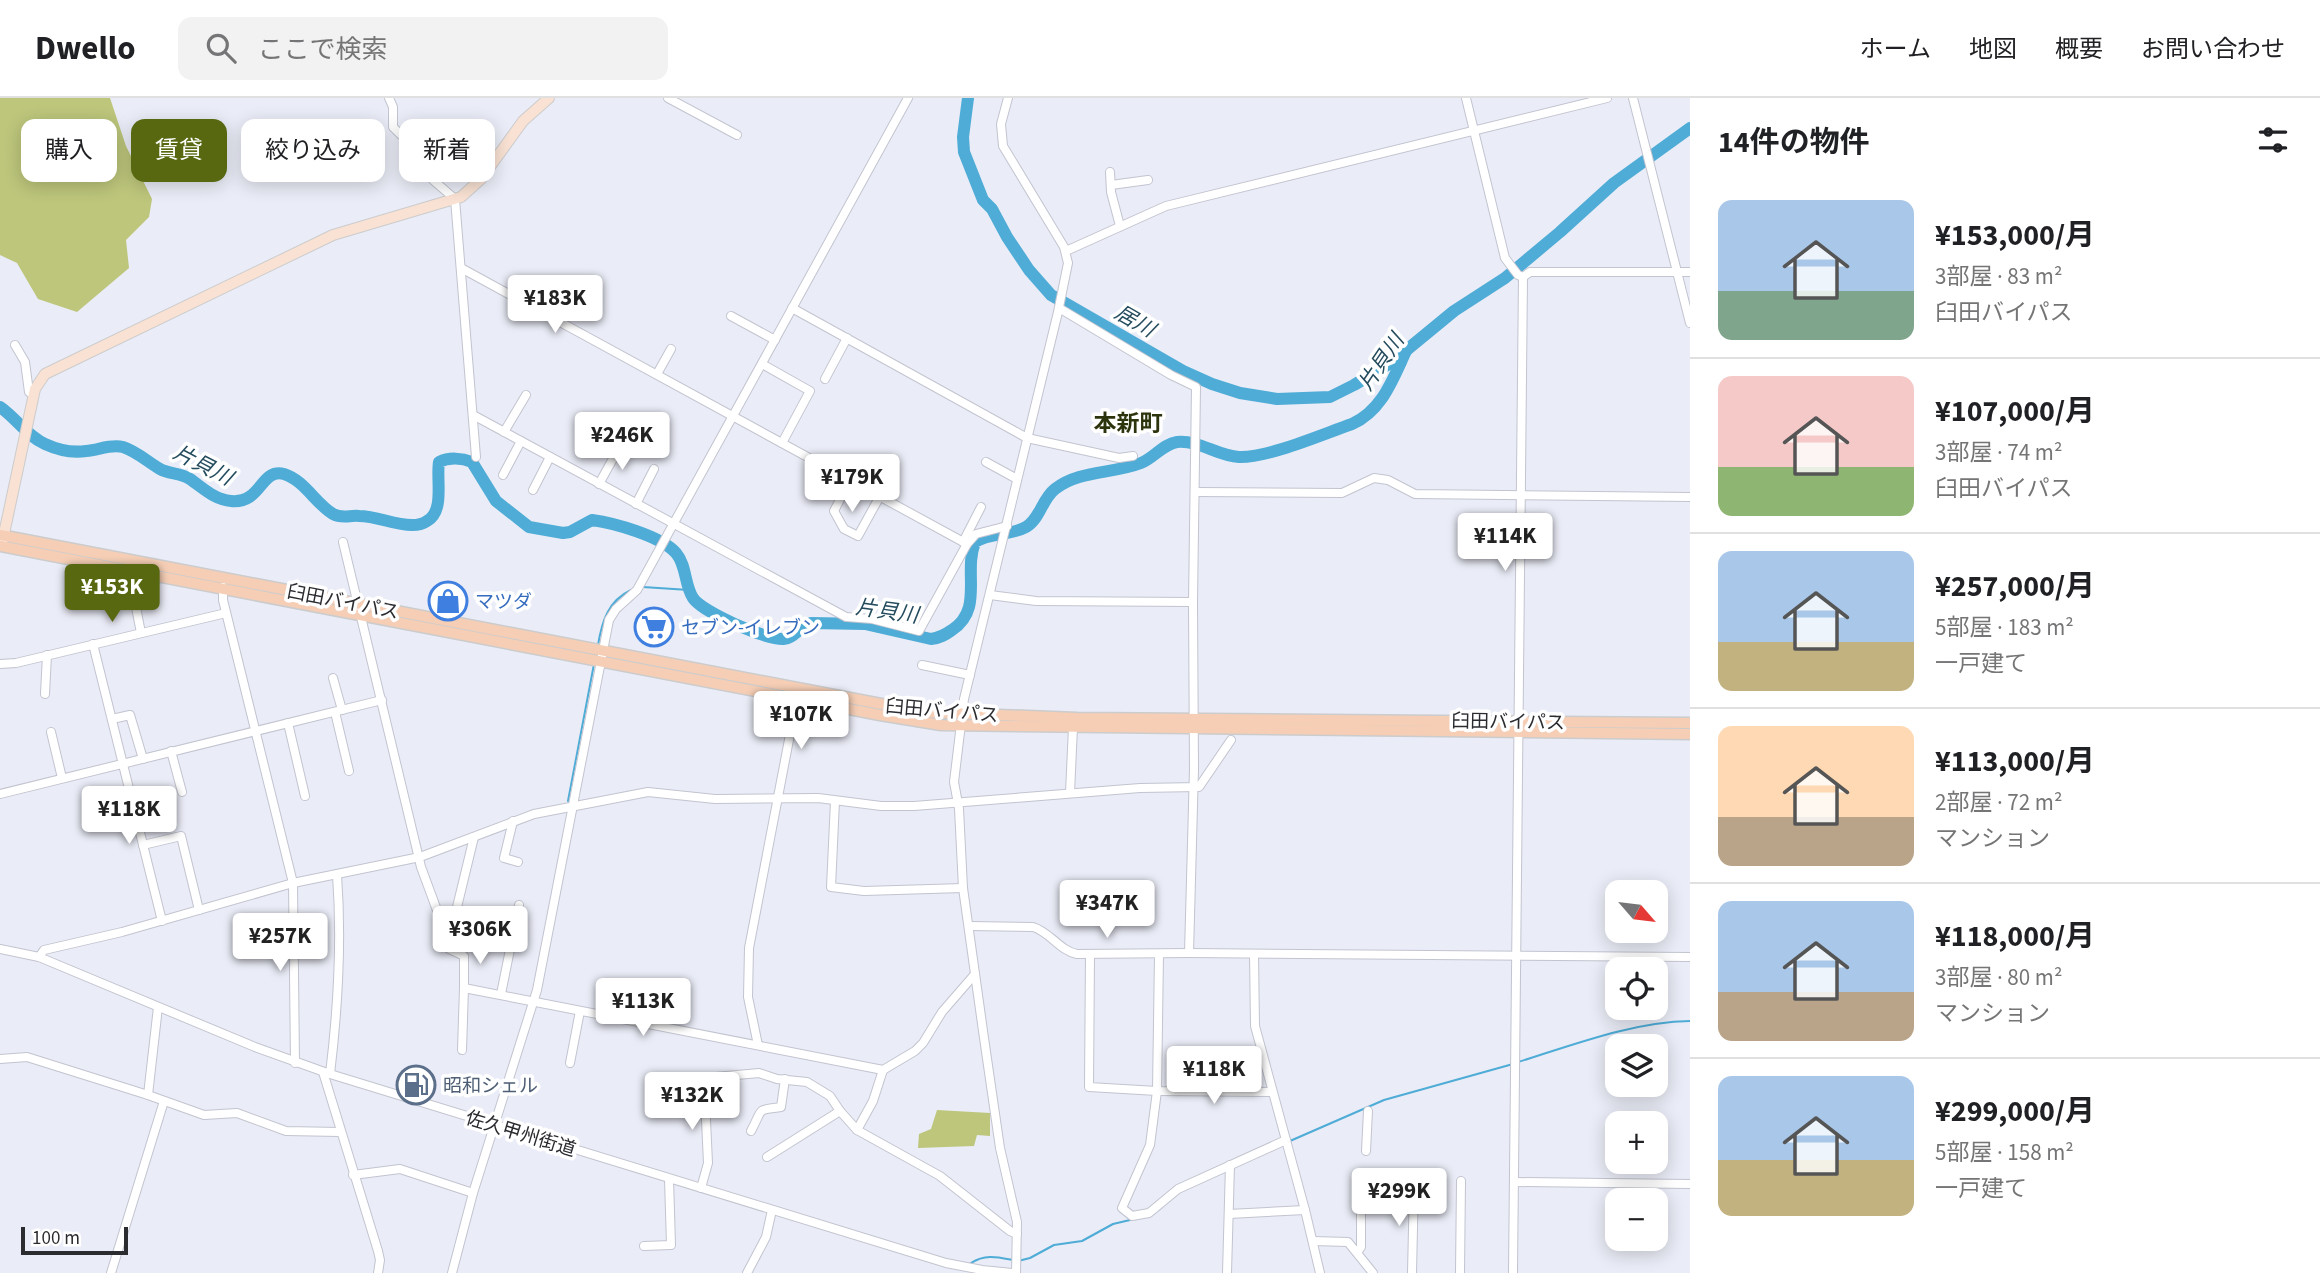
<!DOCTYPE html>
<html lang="ja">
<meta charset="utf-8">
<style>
body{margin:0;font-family:"Source Sans 3","Noto Sans JP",sans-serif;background:#f2f2f2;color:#202124;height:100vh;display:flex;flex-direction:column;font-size:26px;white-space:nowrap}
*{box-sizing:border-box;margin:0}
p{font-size:23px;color:#757577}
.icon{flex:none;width:38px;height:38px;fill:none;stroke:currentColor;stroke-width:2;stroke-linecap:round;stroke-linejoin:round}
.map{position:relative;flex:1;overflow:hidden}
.panel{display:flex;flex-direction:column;background:#fff;width:630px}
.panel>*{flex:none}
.banner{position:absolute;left:21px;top:21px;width:665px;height:63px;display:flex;gap:14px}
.needle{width:46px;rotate:118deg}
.tools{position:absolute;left:1605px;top:782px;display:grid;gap:14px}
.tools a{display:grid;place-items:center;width:63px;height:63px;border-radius:14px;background:#fff;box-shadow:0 4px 18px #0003;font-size:35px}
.scale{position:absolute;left:21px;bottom:18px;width:107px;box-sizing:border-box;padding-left:7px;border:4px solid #2b2c30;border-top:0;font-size:19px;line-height:24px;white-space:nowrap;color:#2b2c30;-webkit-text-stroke:5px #fff;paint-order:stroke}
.price{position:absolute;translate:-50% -60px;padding:0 16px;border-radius:7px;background:#fff;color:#222;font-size:23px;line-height:46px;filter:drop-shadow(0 2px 4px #0008)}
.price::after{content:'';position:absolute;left:50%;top:42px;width:21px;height:16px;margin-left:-10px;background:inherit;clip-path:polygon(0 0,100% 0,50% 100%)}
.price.on{background:#576811;color:#fff}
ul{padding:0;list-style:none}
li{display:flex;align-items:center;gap:21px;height:175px;padding:0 28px}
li+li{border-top:2px solid #e0e0e0}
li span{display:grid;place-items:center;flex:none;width:196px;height:140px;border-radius:14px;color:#555}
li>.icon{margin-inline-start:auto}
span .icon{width:84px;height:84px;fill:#fffc;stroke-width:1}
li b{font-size:30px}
h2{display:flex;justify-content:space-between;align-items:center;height:84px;padding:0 28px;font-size:30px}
.tag{padding:0 24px;border-radius:14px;background:#fff;box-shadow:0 4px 18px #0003;font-size:24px;line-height:63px}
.tag.on{background:#576811;color:#fff}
header{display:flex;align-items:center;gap:42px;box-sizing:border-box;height:98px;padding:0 35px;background:#fff;border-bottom:2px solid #e0e0e0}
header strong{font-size:33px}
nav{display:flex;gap:38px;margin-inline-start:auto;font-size:24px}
.search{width:490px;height:63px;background:#f2f2f2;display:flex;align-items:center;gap:18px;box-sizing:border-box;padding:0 24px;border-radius:14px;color:#757577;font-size:26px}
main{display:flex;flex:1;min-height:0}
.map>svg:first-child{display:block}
</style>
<header>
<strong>Dwello</strong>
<div class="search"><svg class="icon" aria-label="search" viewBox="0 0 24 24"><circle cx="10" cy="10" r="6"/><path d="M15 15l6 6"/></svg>ここで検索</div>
<nav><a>ホーム</a><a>地図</a><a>概要</a><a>お問い合わせ</a></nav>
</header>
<main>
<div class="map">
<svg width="1690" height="1175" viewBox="0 0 1690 1175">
<rect width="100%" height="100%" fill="#eaecf7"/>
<g fill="#bdc67b">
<path d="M0 0H110L126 48 152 101 149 119 126 142 129 170 77 214 38 201 17 165 0 157Z"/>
<path d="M937 1012 990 1015V1038L977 1037 974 1048 918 1050 919 1036 931 1031Z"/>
</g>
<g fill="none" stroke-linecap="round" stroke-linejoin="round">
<g stroke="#4eacd6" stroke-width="2">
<path d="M643 489 689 492"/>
<path d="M598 547C602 523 608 503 631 492"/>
<path d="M568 703 594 566"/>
<path d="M1518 964C1573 947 1632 924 1690 923"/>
<path d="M1290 1043 1384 1002 1513 966"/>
<path d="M1153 1116 1162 1109"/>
<path d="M1018 1163 1030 1160 1054 1147 1082 1143 1113 1126 1130 1122"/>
<path d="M971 1165C985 1156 997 1159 1013 1162"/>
</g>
<g stroke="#4eacd6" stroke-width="12">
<path d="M968 0 963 39 964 54 983 102 992 111 1007 139 1029 172 1051 197 1183 273 1212 286 1240 295 1277 301 1330 299 1354 287 1392 264 1454 213 1505 180 1560 134 1614 85 1690 30"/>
<path d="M0 309C16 320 27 338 45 346 58 352 72 355 86 353 99 352 110 346 123 349 136 353 148 364 160 371 169 376 180 375 190 381 203 390 215 402 231 403 262 406 260 370 284 376 304 382 316 406 333 416 342 421 350 417 359 418 377 418 394 427 412 427 416 427 423 426 427 423 445 413 436 382 439 364 449 359 462 360 472 364L496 403 529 429 563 435 570 434 592 422C614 425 661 438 676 455 687 468 684 486 693 500 702 514 766 542 784 541 793 541 800 528 811 525L865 526 931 541C940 540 945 537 952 532 984 511 963 475 975 444 990 434 1010 438 1026 429 1040 421 1042 401 1055 391 1079 372 1113 376 1141 365 1154 360 1163 346 1177 344 1200 342 1217 358 1239 359 1268 360 1323 336 1352 326 1383 312 1393 280 1407 251"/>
</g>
<defs>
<g id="minor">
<path d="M389 0 393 9V29L401 37 427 52 430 57 433 82 455 101 476 359"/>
<path d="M668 0 737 37"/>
<path d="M1008 0 1001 26 1003 48 1064 149 1068 165 1058 214 964 601 954 684 959 711 963 790 984 940 1000 1050 1017 1124 1016 1175"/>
<path d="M1466 0 1505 160 1518 177 1523 179"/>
<path d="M1633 0 1690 225"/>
<path d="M1110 74 1111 94 1120 128"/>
<path d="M1111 87 1148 82"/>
<path d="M1066 153 1166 108 1607 0"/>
<path d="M461 170 967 446 976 436 1007 428"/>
<path d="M792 210 1027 340 1119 360 1133 358"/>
<path d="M1059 210 1171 277 1196 289 1193 504 1194 671 1189 855"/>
<path d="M731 218 775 242"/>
<path d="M15 247 25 264 29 294 34 298"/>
<path d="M762 266 810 293 782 345"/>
<path d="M657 276 671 251"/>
<path d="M825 281 847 240"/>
<path d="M473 317 846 519 872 521 919 533 967 446"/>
<path d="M504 334 526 297"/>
<path d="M986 364 1017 381"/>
<path d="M503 377 521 343"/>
<path d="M850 382 834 413 844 431 858 438 880 398"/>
<path d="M599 386 620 348"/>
<path d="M533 392 550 359"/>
<path d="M1196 394 1342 395 1374 380 1388 382 1415 396 1690 399"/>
<path d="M636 406 654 371"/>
<path d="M343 444 421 769 448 842 449 851 464 858V890L883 972"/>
<path d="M963 444 981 409"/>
<path d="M223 489V502L293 785 295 965"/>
<path d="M990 497 1036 503 1193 504"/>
<path d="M135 504 141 535"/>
<path d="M93 546 162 823"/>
<path d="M0 566 16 565 226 515"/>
<path d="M922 567 970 577"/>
<path d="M333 580 342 612"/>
<path d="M45 596 47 557"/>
<path d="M335 614 349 673"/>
<path d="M112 621 130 617 143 661"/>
<path d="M288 625 305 698"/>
<path d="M51 634 62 680"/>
<path d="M171 653 182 694"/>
<path d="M1070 695 1073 629"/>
<path d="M0 696 382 602"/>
<path d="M835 703 831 789 864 793 963 790"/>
<path d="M513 723 504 760 518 764"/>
<path d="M143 747 181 738 199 812"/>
<path d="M969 828 1033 829C1050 834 1060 853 1077 856L1189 855 1690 859"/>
<path d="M449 842 474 739"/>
<path d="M0 851 39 859 255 949 330 976 946 1165 982 1172 1012 1175"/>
<path d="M1090 856 1089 989 1157 993 1272 994"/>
<path d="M1254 856 1255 928 1305 1112 1320 1175"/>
<path d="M1159 857 1157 993 1150 1047 1122 1110 1132 1118 1149 1115 1178 1091 1286 1042"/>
<path d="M39 859 44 852 122 834 293 785 420 759 534 716 648 694 715 701 818 700 881 708H914L1140 690 1199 689 1231 642"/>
<path d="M975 876 942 914 923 945 915 953 883 972 873 1003 857 1032 940 1078 1010 1133 1017 1136"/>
<path d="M501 896 519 807"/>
<path d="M758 947 748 899 749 850 797 600"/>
<path d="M462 952 464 890"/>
<path d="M0 961 27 959 148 997 204 1017 237 1015 286 1033 340 1034"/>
<path d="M570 965 580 913"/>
<path d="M323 974 378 1153 380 1162 378 1175"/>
<path d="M330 976C338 910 342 844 337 777"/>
<path d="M148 997 158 909"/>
<path d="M751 1033C764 1009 755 1013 781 1009L785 981"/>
<path d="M1366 1053 1368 1013"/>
<path d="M767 1059 840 1013 857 1032"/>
<path d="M353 1077 400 1071 473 1095"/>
<path d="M1515 1084 1690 1086"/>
<path d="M701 1090 708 1065 704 980 759 975 777 981 807 984 830 998 840 1013"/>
<path d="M1229 1116 1305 1112"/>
<path d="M1313 1143 1348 1144 1373 1175"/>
<path d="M644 1148 671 1147 669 1081"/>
<path d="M1358 1153 1361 1149V1105"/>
<path d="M111 1175 164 1003"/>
<path d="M452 1175 473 1095 537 892 609 522 616 511 637 492 908 0"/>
<path d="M747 1175 766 1139 772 1112"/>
<path d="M1227 1175 1230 1067"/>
<path d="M1412 1175 1414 1086"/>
<path d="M1460 1175 1461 1083"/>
<path d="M1513 1175 1523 179 1530 174H1690"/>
</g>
<path id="major" d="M2 445 35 291 45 276 333 137 461 99 481 81 523 23 549 0"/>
<g id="highway">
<path d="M0 437 923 614 1077 620 1690 625"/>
<path d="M0 448 880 617 941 627 1690 636"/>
</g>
</defs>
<use href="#minor" stroke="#c2c4cf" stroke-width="10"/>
<use href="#major" stroke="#cccccd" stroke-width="12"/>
<use href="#highway" stroke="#cccccd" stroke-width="13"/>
<use href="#minor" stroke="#fff" stroke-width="8"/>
<use href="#major" stroke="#f9e2d3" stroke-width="10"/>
<use href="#highway" stroke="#f5ceb5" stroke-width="10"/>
</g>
<defs>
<symbol id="shop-ring" viewBox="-11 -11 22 22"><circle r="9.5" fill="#fff" stroke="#3f7fe0" stroke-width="1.5"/><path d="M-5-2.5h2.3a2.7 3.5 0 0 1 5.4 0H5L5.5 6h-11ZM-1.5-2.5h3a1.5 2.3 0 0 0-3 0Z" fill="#3f7fe0"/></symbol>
<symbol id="supermarket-ring" viewBox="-11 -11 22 22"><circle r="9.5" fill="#fff" stroke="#3f7fe0" stroke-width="1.5"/><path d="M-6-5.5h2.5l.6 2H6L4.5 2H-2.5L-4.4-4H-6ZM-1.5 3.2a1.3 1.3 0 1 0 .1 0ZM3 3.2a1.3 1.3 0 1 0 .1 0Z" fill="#3f7fe0"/></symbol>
<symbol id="fuel-ring" viewBox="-11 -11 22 22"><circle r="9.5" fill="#fff" stroke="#5c6f8a" stroke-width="1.5"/><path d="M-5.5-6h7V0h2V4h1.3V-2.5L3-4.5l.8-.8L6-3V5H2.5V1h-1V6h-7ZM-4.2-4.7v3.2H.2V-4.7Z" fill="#5c6f8a"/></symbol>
</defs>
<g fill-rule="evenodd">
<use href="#shop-ring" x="426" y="481" width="44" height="44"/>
<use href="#supermarket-ring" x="632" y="507" width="44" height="44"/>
<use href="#fuel-ring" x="394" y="965" width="44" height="44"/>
</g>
<g text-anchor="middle" stroke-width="7" stroke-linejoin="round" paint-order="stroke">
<g font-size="19" fill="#2b2c30" stroke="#fff">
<text transform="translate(343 503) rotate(11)" y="7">臼田バイパス</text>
<text transform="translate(942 612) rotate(5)" y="7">臼田バイパス</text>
<text transform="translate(1508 623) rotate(1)" y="7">臼田バイパス</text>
<text transform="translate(521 1035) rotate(17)" y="7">佐久甲州街道</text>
</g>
<g font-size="19" fill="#366cbe" stroke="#fff" text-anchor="start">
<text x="475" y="510">マツダ</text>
<text x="681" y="536">セブン-イレブン</text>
</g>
<g font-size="19" fill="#4e5e75" stroke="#fff" text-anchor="start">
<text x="443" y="994">昭和シェル</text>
</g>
<g font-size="21" font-style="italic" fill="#244c5e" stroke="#fff">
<text transform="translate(1135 223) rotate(30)" y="7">居川</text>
<text transform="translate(1381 264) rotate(-56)" y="7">片貝川</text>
<text transform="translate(203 367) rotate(27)" y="7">片貝川</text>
<text transform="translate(887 513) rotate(8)" y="7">片貝川</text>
</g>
<g font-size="23" font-weight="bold" fill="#2c340d" stroke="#fff">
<text x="1128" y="333">本新町</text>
</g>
</g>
</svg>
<div class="tools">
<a><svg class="needle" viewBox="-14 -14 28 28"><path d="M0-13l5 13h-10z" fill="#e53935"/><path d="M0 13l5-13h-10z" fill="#757577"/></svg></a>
<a><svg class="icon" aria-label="locate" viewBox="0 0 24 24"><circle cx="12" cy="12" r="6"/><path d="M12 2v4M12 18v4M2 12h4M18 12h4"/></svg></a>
<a><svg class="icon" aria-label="layers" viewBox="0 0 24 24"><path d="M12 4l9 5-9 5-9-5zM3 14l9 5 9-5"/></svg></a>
<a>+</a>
<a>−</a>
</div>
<div class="scale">100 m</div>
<b class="price" style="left:555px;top:237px">¥183K</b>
<b class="price" style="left:622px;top:374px">¥246K</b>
<b class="price" style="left:852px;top:416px">¥179K</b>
<b class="price" style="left:1505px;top:475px">¥114K</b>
<b class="price on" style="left:112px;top:526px">¥153K</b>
<b class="price" style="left:801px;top:653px">¥107K</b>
<b class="price" style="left:129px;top:748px">¥118K</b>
<b class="price" style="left:1107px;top:842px">¥347K</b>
<b class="price" style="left:480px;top:868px">¥306K</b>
<b class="price" style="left:280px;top:875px">¥257K</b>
<b class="price" style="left:643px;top:940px">¥113K</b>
<b class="price" style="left:1214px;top:1008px">¥118K</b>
<b class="price" style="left:692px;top:1034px">¥132K</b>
<b class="price" style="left:1399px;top:1130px">¥299K</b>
<div class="banner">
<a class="tag">購入</a>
<a class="tag on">賃貸</a>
<a class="tag">絞り込み</a>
<a class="tag">新着</a>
</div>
</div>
<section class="panel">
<h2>14件の物件<svg class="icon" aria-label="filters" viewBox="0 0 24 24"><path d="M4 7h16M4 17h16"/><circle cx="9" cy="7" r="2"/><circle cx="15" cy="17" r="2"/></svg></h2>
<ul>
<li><span style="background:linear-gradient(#a9c7e8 65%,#7fa58c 0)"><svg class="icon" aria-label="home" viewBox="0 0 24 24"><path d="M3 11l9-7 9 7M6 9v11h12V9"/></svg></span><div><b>¥153,000/月</b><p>3部屋 · 83 m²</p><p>臼田バイパス</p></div></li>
<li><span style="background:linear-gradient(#f6c9c9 65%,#8fb573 0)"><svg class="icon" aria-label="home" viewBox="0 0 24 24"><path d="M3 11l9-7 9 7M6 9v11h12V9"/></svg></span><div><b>¥107,000/月</b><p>3部屋 · 74 m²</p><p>臼田バイパス</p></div></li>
<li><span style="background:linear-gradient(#a9c7e8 65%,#c2b280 0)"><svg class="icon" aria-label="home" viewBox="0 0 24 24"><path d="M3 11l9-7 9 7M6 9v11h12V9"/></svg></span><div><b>¥257,000/月</b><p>5部屋 · 183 m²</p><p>一戸建て</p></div></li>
<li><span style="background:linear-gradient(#ffd9b3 65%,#b9a48a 0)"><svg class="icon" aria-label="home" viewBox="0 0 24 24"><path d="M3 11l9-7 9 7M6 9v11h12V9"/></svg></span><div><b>¥113,000/月</b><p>2部屋 · 72 m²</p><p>マンション</p></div></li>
<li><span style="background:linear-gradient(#a9c7e8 65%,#b9a48a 0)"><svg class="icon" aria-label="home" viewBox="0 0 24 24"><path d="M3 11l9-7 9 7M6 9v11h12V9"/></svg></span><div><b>¥118,000/月</b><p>3部屋 · 80 m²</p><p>マンション</p></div></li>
<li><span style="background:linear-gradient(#a9c7e8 60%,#c2b280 0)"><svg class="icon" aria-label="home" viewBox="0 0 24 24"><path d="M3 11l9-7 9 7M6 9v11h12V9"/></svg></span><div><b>¥299,000/月</b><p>5部屋 · 158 m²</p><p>一戸建て</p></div></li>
</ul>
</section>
</main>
